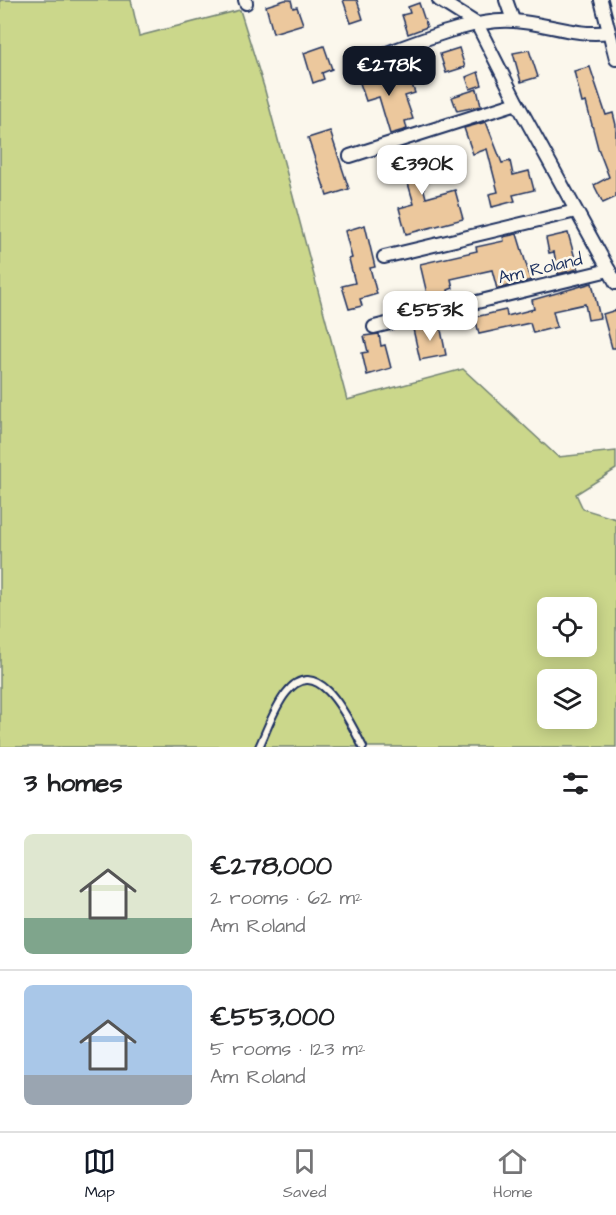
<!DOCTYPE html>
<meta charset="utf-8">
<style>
body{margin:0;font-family:"Architects Daughter",sans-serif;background:#f6f6f6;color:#202124;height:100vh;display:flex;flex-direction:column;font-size:22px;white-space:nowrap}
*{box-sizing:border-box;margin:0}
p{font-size:20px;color:#757577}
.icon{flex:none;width:33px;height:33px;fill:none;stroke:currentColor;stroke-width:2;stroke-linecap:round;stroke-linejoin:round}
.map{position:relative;height:747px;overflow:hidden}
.sheet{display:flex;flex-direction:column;background:#fff;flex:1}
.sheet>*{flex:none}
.fabs{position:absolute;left:537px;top:597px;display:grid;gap:12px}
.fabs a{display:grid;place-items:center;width:60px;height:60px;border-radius:9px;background:#fff;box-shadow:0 3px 15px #0003;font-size:30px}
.price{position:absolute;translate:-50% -51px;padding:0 14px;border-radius:12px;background:#fff;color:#222;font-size:20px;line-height:39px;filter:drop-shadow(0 2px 3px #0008)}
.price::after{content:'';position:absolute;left:50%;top:36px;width:18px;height:14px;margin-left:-9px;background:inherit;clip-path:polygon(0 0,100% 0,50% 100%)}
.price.on{background:#111827;color:#fff}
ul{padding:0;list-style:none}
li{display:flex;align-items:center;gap:18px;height:150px;padding:0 24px}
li+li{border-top:2px solid #e0e0e0}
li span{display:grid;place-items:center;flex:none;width:168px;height:120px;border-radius:9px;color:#555}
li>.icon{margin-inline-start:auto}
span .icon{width:72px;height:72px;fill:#fffc;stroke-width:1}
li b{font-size:26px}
h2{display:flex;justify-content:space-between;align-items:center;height:72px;padding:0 24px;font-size:26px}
.dock{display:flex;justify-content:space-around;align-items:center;height:84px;border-top:2px solid #e0e0e0;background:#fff;font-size:16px;color:#757577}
.dock a{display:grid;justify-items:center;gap:3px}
.dock .on{color:#111827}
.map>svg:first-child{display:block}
</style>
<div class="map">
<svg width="616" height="747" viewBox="0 0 616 747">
<rect width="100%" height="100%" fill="#fbf7ec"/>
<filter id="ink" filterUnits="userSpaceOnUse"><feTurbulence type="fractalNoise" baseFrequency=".0167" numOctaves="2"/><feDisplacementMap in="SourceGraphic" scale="12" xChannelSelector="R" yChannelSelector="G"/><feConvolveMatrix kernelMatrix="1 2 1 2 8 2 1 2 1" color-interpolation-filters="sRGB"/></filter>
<g filter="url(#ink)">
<path fill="#cbd78b" stroke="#738374" stroke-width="1.5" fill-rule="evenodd" d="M0 0H131L139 36 240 10 264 87 347 400 463 369 558 457 616 451V469L576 494 583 509 616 519V747H0ZM548 608H586V646H548ZM548 680H586V718H548Z"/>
<g fill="#ecc89d" stroke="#1b2f5e" stroke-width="1.5">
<path d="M285 0H291L293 8 297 7 303 24 273 33 266 6Z"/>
<path d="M343 0H357L363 19 351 23Z"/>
<path d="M419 3 427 27 408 34 402 15 410 13 408 7Z"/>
<path d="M324 46 332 69 322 73 324 79 313 83 304 53Z"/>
<path d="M459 48 465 67 446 73 440 54Z"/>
<path d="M529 50 538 77 521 82 513 53Z"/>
<path d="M384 63 390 85 410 79 415 93 405 96 413 119 405 121 407 129 390 134 379 97 366 101 360 83 364 82 362 73 365 72 364 69Z"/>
<path d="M590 67 606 115 613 113 616 125V197L603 203 594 185 609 177 598 148 586 102 582 103 574 71Z"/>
<path d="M478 72 482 85 470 89 466 77Z"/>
<path d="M477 89 481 106 457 111 452 97Z"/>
<path d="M486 122 502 163 510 161 513 175 529 171 534 190 513 195 515 201 492 207 489 194 498 192 487 149 473 154 464 128Z"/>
<path d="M330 131 349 189 327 196 308 138Z"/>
<path d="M402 148 409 152 412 160 424 156 428 172 420 174 426 198 455 190 463 219 406 234 399 208 414 204 405 173 391 177 385 159 393 157 396 150Z"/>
<path d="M365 225 375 267 370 268 377 294 360 299 362 306 349 309 342 286 355 283 349 259 352 258 345 231Z"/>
<path d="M568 233 578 269 558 274 554 252 549 253 546 238Z"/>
<path d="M517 234 531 280 497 289 492 270 451 279 453 288 448 290 450 300 436 303 434 293 427 294 420 264 477 251 476 247 504 241 503 237Z"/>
<path d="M592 283 600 318 588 320 585 304 553 311 557 327 533 333 530 323 479 334 475 317 506 310 507 316 534 309 532 300Z"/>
<path d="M616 310V348H612L603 314Z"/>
<path d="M440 325 446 355 420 360 413 329Z"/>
<path d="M379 334 381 346 385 345 391 368 367 375 362 353 368 352 364 336Z"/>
</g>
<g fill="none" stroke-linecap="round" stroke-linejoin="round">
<defs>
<path id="service" d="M259 747C267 730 274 708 286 693 319 650 351 725 363 747"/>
<g id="minor">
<path d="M245 0 246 3"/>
<path d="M439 0 477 24 517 103 616 283"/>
<path d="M506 0 513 20"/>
<path d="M601 0 616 59"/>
<path d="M365 61C406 47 472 17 514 21 546 23 577 37 609 32"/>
<path d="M350 156 517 103"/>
<path d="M384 257 576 211"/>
<path d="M374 327 609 270"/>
</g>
</defs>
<use href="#service" stroke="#1b2f5e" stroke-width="10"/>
<use href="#minor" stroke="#1b2f5e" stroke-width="16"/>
<use href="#service" stroke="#fbf7ec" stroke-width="6"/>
<use href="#minor" stroke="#fbf7ec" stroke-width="12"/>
</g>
</g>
<g text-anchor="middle" stroke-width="5" stroke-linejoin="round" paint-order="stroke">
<g font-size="18" fill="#1b2f5e" stroke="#fbf7ec">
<text transform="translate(540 268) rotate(-13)" y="6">Am Roland</text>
</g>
</g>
</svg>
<div class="fabs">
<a><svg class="icon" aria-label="locate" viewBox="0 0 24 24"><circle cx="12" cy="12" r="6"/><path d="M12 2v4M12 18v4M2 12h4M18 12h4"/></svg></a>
<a><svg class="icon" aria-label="layers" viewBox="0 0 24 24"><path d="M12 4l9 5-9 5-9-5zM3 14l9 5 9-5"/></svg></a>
</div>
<b class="price on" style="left:389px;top:97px">€278K</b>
<b class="price" style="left:422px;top:196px">€390K</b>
<b class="price" style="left:430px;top:342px">€553K</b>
</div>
<section class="sheet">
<h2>3 homes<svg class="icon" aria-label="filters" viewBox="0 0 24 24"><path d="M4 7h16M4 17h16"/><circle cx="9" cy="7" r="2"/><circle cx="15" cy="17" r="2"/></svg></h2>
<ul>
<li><span style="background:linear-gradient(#dfe7d0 70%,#7fa58c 0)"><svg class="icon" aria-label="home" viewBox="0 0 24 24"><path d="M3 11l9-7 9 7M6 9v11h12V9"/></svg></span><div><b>€278,000</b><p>2 rooms · 62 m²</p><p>Am Roland</p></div></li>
<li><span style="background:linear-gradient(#a9c7e8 75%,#9aa5b1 0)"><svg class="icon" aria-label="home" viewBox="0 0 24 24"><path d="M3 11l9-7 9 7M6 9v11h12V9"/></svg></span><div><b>€553,000</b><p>5 rooms · 123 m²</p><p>Am Roland</p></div></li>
</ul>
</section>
<nav class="dock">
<a class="on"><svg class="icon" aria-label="map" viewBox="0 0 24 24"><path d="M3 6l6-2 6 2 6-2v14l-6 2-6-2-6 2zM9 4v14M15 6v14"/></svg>Map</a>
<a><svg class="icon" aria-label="saved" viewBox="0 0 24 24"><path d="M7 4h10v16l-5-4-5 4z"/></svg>Saved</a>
<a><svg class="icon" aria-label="home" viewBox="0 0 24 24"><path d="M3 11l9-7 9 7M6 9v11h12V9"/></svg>Home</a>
</nav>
